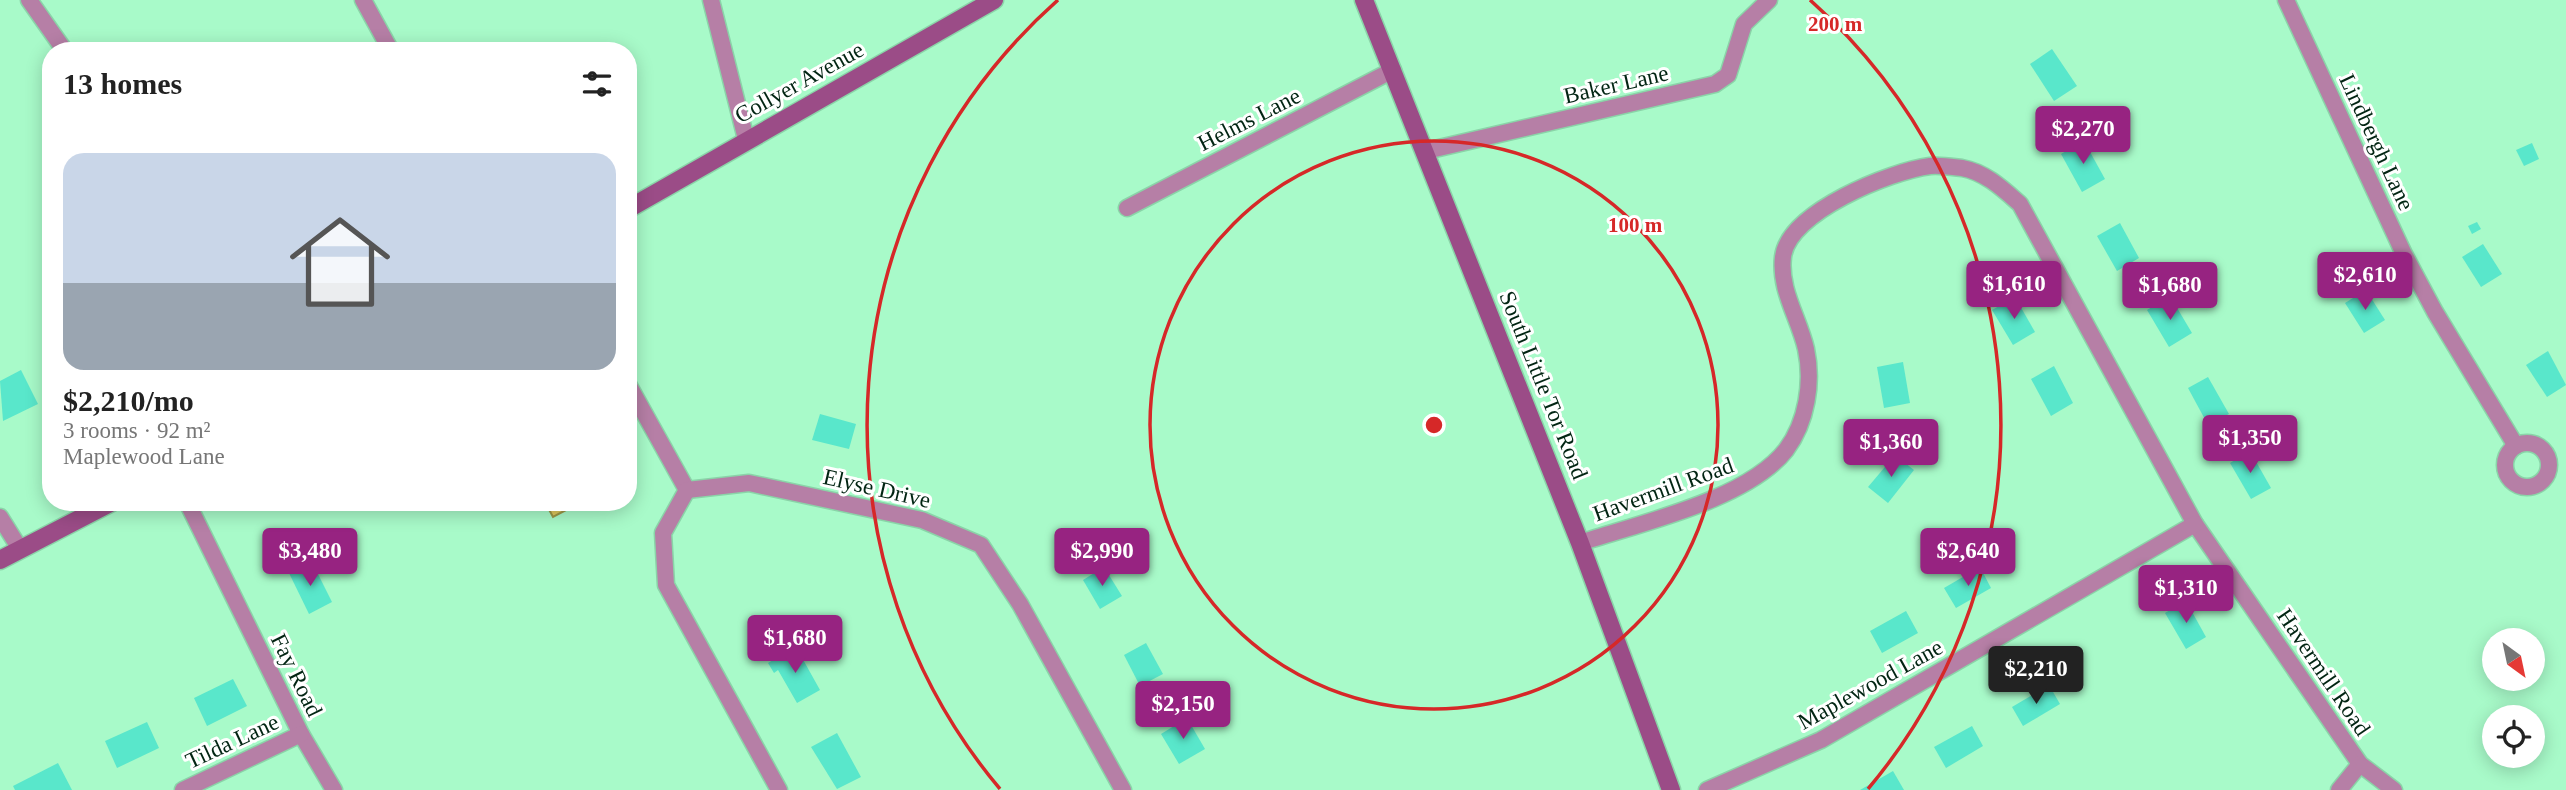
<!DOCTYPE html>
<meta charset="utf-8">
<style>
body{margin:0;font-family:"Times New Roman",serif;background:#f6f6f6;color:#222;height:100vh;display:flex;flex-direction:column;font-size:26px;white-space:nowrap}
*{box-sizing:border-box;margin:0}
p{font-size:23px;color:#767676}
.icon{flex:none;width:38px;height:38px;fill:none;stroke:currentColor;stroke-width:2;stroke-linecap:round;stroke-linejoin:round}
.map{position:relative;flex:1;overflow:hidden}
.drawer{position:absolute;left:42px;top:42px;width:595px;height:469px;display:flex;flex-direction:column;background:#fff;border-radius:28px;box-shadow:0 4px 18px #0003}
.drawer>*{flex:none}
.needle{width:46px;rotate:147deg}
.controls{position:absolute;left:2482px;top:628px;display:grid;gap:14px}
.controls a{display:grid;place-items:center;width:63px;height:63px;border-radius:50%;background:#fff;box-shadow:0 4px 18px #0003;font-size:35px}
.price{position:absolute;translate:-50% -60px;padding:0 16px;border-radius:7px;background:#972381;color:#fff;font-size:23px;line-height:46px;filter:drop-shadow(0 2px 4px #0008)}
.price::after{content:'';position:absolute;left:50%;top:42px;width:21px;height:16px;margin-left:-10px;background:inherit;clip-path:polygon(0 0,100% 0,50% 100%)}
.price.current{background:#222;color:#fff}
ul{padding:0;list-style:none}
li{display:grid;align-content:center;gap:14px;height:371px;padding:0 21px}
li+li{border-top:2px solid #e0e0e0}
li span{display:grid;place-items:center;height:217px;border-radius:21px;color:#555}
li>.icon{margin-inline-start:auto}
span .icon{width:126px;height:126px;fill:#fffc;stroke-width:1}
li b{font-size:30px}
h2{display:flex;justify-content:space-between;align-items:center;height:84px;padding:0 21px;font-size:30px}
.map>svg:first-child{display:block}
</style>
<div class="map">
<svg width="2566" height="790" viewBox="0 0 2566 790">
<rect width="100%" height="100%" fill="#a8fac9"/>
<path fill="#dec75c" stroke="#9c9646" stroke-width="2" d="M545 502H564L568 509 553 517Z"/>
<g fill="#59e7cb">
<path d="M2052 49 2077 86 2054 101 2030 64Z"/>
<path d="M2084 141 2105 179 2082 192 2061 154Z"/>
<path d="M2532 143 2539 159 2524 166 2516 150Z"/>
<path d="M2477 222 2481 229 2472 234 2468 226Z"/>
<path d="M2120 223 2139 258 2117 271 2097 236Z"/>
<path d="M2483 244 2502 274 2481 287 2462 257Z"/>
<path d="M2366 290 2385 320 2364 333 2345 303Z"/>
<path d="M2170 296 2192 333 2169 347 2147 310Z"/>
<path d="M2015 297 2035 332 2013 345 1992 310Z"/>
<path d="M2548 351 2566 385 2547 397 2526 365Z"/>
<path d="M1903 362 1910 403 1884 408 1877 367Z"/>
<path d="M2054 366 2073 403 2051 416 2031 379Z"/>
<path d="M21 370 38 404 3 421 0 381Z"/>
<path d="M2208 377 2229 414 2208 425 2188 388Z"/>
<path d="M820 414 856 424 849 449 812 440Z"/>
<path d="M2250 451 2271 488 2251 499 2230 463Z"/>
<path d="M1895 455 1914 470 1888 503 1868 487Z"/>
<path d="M312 562 332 602 309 614 289 573Z"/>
<path d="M1104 567 1122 596 1100 609 1083 580Z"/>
<path d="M1980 567 1991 588 1956 608 1944 588Z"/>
<path d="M2186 601 2206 637 2186 649 2165 613Z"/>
<path d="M1906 611 1918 633 1882 653 1870 631Z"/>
<path d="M1146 643 1163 674 1140 686 1124 655Z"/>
<path d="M796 647 820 690 797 703 778 670 774 673 768 663Z"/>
<path d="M233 679 247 706 207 726 194 698Z"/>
<path d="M2049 685 2060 704 2023 726 2012 707Z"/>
<path d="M1187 718 1205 749 1179 764 1161 734Z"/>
<path d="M147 722 159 748 117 768 105 741Z"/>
<path d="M1972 726 1983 746 1946 768 1934 747Z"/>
<path d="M837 733 861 777 837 789 811 747Z"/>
<path d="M58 763 72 790H15L13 786Z"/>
<path d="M1893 771 1904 790H1860Z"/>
</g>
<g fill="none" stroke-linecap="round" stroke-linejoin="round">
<defs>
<g id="street">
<path d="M29 0 65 51"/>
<path d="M363 0 391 51"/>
<path d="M711 0 746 139"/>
<path d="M2286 0 2404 254 2435 312 2516 446"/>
<path d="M1426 151 1715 84 1728 75 1744 24 1769 0"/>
<path d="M1127 208 1393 70"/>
<path d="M628 384 687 490"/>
<circle cx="2527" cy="465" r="22"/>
<path d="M687 490 749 483 922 520 981 545 1020 604 1123 790"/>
<path d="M687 490 663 533 666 585 779 790"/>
<path d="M187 502 301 734 334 790"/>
<path d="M0 517 20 549"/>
<path d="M1580 543C1640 523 1747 500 1786 450 1807 422 1813 382 1806 349 1799 318 1779 290 1783 257 1788 212 1891 171 1930 166 1940 165 1953 167 1962 168 1985 172 2003 189 2020 204L2195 524 2360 764 2394 790"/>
<path d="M183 790 301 734"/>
<path d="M1707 790 1821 740 2195 524"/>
<path d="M2339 790 2360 764"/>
</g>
<g id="secondary">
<path d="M1364 0 1580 543 1671 790"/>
<path d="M628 209 994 0"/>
<path d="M0 560 112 502"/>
</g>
</defs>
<use href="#street" stroke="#8ad4a8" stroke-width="19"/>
<use href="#secondary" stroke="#8ad4a8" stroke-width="21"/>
<use href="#street" stroke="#b67fa6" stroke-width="16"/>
<use href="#secondary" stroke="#9b4c87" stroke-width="18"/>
</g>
<g fill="none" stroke="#d62828" stroke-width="3.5">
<circle cx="1434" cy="425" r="284"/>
<path d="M1000 789A567 567 0 0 1 1058 0M1810 0A567 567 0 0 1 1868 789"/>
</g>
<g text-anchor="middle" stroke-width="6" stroke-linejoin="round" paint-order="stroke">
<g font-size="23" fill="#022513" stroke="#fff">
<text transform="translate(799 82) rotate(-29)" y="8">Collyer Avenue</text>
<text transform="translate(1616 84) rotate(-13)" y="8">Baker Lane</text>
<text transform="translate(1249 119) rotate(-27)" y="8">Helms Lane</text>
<text transform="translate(2377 142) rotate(65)" y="8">Lindbergh Lane</text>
<text transform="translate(1544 385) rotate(68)" y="8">South Little Tor Road</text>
<text transform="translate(877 488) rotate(13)" y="8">Elyse Drive</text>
<text transform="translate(1663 489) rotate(-20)" y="8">Havermill Road</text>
<text transform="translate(2324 672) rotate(56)" y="8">Havermill Road</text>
<text transform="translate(297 675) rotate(64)" y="8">Fay Road</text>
<text transform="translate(1870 684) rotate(-29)" y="8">Maplewood Lane</text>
<text transform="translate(232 741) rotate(-25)" y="8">Tilda Lane</text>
</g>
</g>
<circle cx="1434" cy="425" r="10" fill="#d62828" stroke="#fff" stroke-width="3.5"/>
<g font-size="21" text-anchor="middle" font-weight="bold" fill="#d62828" stroke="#fff" stroke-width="6" stroke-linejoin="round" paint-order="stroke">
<text x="1835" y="31">200 m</text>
<text x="1635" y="232">100 m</text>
</g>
</svg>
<div class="controls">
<a><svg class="needle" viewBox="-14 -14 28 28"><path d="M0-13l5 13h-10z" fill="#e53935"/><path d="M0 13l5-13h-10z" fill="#767676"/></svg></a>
<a><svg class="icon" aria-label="locate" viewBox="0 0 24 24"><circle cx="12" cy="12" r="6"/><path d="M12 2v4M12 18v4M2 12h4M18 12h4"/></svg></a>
</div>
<b class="price" style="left:2083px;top:166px">$2,270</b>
<b class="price" style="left:2365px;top:312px">$2,610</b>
<b class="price" style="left:2014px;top:321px">$1,610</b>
<b class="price" style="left:2170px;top:322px">$1,680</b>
<b class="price" style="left:2250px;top:475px">$1,350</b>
<b class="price" style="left:1891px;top:479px">$1,360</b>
<b class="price" style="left:310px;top:588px">$3,480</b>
<b class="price" style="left:1102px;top:588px">$2,990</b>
<b class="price" style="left:1968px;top:588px">$2,640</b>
<b class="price" style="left:2186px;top:625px">$1,310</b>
<b class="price" style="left:795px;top:675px">$1,680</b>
<b class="price current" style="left:2036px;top:706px">$2,210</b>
<b class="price" style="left:1183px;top:741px">$2,150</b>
<section class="drawer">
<h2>13 homes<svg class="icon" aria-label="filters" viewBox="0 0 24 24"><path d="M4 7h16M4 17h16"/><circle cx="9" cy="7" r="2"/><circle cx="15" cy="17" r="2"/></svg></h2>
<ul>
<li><span style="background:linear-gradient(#c9d6e8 60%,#9aa5b1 0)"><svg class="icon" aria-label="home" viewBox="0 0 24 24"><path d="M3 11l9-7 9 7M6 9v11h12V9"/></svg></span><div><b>$2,210/mo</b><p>3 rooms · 92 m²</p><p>Maplewood Lane</p></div></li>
</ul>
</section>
</div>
